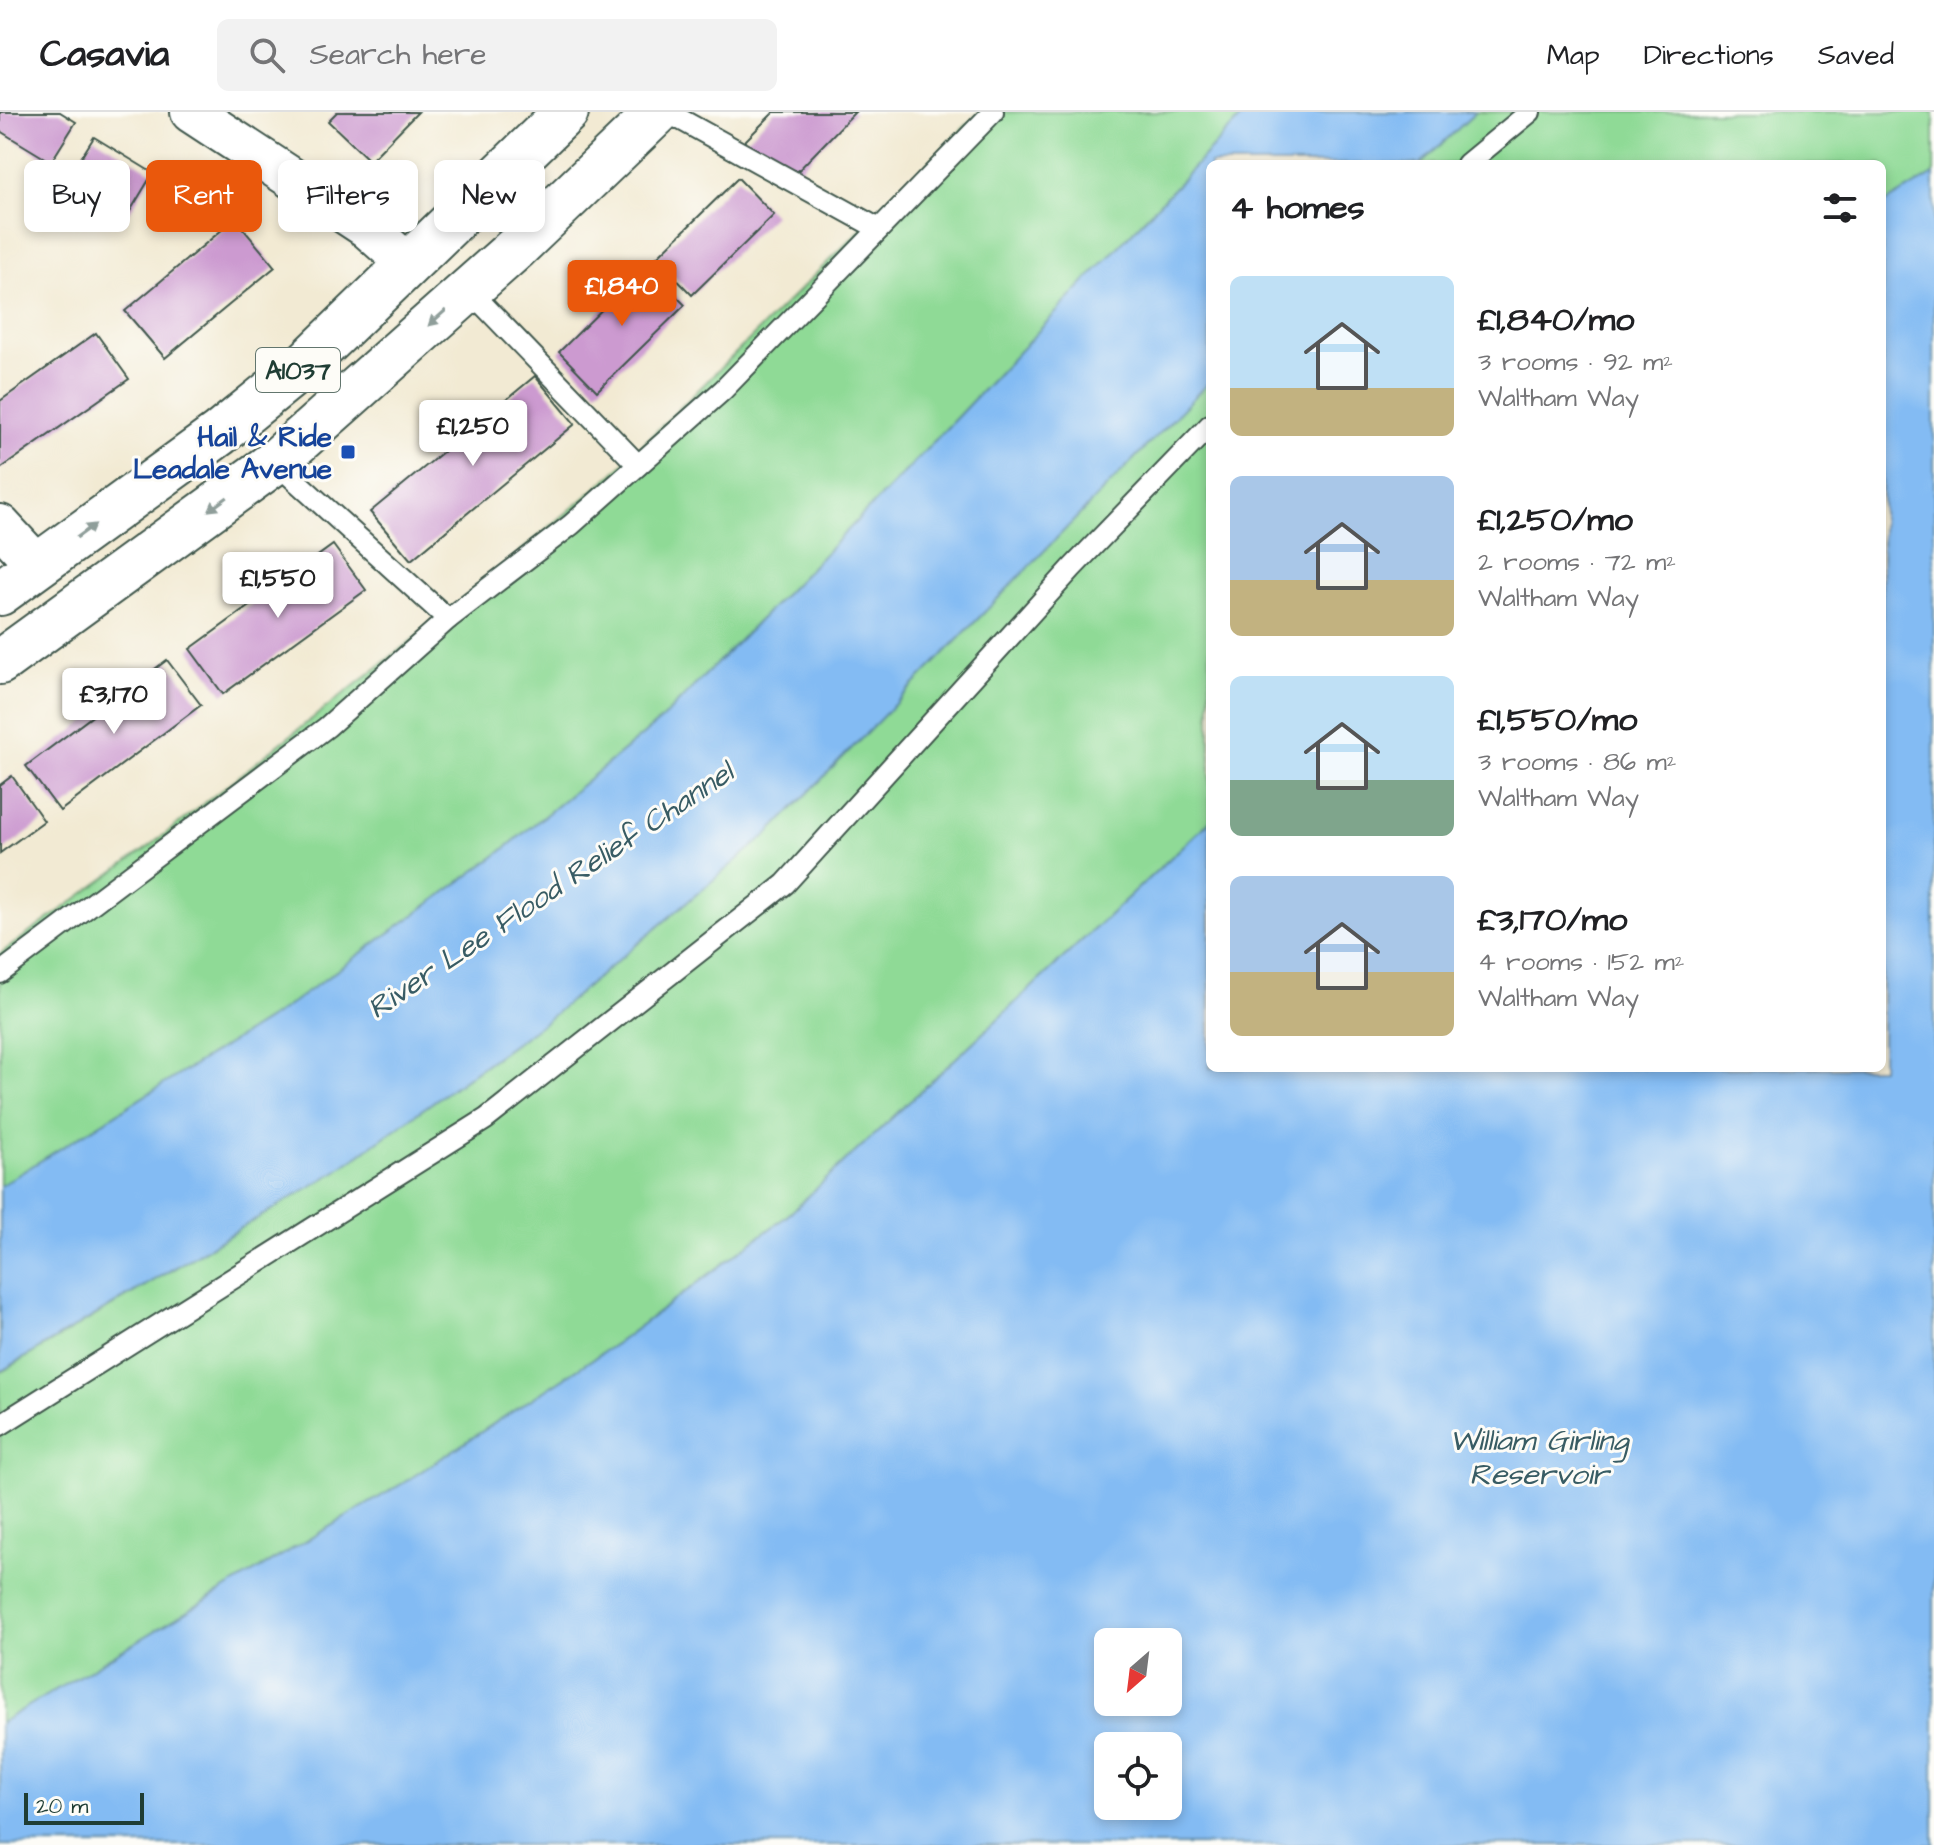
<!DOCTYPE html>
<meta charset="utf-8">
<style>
body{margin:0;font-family:"Architects Daughter",sans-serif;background:#f2f2f2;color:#202124;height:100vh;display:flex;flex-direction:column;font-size:30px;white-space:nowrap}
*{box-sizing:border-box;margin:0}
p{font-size:26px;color:#757577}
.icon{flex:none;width:44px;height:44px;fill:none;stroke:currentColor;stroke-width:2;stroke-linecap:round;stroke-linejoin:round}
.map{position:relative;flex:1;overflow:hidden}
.panel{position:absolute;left:1206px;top:48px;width:680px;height:912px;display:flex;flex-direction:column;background:#fff;border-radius:12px;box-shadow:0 4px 12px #0003}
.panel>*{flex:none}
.banner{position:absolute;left:24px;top:48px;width:760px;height:72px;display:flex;gap:16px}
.needle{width:52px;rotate:208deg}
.controls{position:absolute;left:1094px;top:1516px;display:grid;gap:16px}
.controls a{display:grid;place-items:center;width:88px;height:88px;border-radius:12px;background:#fff;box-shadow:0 4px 12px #0003;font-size:40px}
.scale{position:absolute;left:24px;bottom:20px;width:120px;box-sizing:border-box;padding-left:8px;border:4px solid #1f3d34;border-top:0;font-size:22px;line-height:28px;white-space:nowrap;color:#1f3d34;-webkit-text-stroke:6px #fdfcf7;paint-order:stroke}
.price{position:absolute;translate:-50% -68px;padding:0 18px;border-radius:8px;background:#fff;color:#222;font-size:26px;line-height:52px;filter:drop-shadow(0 2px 4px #0008)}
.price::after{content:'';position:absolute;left:50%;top:48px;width:24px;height:18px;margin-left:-12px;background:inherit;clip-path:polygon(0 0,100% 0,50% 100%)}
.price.on{background:#ea580c;color:#fff}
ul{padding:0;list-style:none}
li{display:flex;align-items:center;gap:24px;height:200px;padding:0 24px}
li span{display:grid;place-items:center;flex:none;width:224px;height:160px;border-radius:12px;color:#555}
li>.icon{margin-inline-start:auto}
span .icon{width:96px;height:96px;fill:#fffc;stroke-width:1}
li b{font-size:34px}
h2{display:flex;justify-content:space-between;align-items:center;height:96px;padding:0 24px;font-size:34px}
.chip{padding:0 28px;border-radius:12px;background:#fff;box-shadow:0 4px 12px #0003;font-size:28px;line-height:72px}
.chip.on{background:#ea580c;color:#fff}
header{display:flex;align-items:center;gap:48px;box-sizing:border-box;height:112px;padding:0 40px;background:#fff;border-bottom:2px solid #e0e0e0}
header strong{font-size:38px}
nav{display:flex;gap:44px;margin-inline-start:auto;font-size:28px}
.search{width:560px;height:72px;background:#f2f2f2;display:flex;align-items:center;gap:20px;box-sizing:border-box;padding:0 28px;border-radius:12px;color:#757577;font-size:30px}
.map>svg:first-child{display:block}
</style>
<header>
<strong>Casavia</strong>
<div class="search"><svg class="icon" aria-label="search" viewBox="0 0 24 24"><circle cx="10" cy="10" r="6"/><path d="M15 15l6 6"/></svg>Search here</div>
<nav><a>Map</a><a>Directions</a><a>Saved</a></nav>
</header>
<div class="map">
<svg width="1934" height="1733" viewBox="0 0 1934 1733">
<rect width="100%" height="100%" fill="#fdfcf7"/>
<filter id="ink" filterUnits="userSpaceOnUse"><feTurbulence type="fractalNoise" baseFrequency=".0125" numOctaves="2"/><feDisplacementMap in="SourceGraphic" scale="16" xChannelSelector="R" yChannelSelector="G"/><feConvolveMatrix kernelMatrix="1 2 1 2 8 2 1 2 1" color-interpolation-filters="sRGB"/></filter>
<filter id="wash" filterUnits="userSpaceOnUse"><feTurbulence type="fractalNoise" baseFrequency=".006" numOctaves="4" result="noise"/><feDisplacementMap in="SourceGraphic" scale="32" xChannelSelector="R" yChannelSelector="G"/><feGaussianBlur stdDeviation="1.8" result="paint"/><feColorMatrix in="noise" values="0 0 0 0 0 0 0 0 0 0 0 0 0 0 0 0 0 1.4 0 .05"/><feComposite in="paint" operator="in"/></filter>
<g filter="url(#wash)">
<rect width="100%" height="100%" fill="#f2ead3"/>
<g fill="#8fda96" stroke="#578c65" stroke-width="2">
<path d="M980 0H1246L906 359 662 607 497 743 278 901 0 1074V842L150 734 453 496 613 362Z"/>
<path d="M1476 0H1934V62L1882 93V52H1420Z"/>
<path d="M1210 269V709L787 1104 620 1229 405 1370 0 1611V1261L335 1060 546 909 769 721Z"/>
</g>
<g fill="#83bbf3" stroke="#517c94" stroke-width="2" fill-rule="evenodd">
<path d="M1246 0H1476L1420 52H1210V269L769 721 546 909 335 1060 0 1260V1074L278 901 497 743 662 607 906 359Z"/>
<path d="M1934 62V1733H0V1611L405 1370 620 1229 787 1104 1210 709V956H1882V93ZM1108 1530H1168V1590H1108ZM1108 1634H1168V1694H1108Z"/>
</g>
<g id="blocks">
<g fill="#cc9ad0">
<path d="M0 0H60L76 10 51 50 0 19Z"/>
<path d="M337 0H418L370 49 328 9Z"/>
<path d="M774 0H855L793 64 741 33Z"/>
<path d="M94 25 153 61 129 101 69 65Z"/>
<path d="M738 66 774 103 692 183 656 146Z"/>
<path d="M235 107 275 155 165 246 125 199Z"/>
<path d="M646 154 685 193 597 279 559 240Z"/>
<path d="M96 221 129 267 0 357V289Z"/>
<path d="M535 264 575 312 411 448 370 400Z"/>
<path d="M333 433 366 478 223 582 190 537Z"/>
<path d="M167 548 201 593 60 699 26 654Z"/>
<path d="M12 664 44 709 0 741V673Z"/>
</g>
</g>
</g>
<g filter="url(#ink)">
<use href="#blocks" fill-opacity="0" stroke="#3f574c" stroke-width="2"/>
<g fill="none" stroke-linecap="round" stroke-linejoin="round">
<defs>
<g id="lane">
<path d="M667 0 879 117"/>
<path d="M1467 52 1530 0"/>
<path d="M469 178 638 353"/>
<path d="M275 350 448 507"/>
<path d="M0 861 327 615 448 507 571 413 723 278 993 0"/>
<path d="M0 1313 486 1007 785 772 1072 456 1210 313"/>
</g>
<g id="street">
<path d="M191 0 366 115 409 153"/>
<path d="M0 413 38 454"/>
</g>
<g id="primary">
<path d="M0 481 219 322 304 253 566 0"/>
<path d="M0 550 275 350 517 135 658 0"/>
</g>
</defs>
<use href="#lane" stroke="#3f574c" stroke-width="24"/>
<use href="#street" stroke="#3f574c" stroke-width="44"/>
<use href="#primary" stroke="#3f574c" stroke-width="48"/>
<use href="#lane" stroke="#fff" stroke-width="20"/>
<use href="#street" stroke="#fff" stroke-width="40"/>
<use href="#primary" stroke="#fff" stroke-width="44"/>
</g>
<defs><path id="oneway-solid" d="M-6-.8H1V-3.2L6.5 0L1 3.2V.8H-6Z" transform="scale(2)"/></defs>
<g fill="#8f9e9a">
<use href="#oneway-solid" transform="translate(437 206) rotate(138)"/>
<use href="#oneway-solid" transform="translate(218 392) rotate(144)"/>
<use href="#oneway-solid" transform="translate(86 419) rotate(-36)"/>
</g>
</g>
<rect fill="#1a4fb4" stroke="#fdfcf7" stroke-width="3" x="340" y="332" width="16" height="16" rx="4"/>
<g text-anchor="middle" stroke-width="6" stroke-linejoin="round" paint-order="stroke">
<rect fill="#fdfcf7" stroke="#62766e" stroke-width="2" x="256" y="236" width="84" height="44" rx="6"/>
<g font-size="26" font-weight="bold" fill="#1f3d34">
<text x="298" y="267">A1037</text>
</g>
<g font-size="28" font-weight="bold" fill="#164399" stroke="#fdfcf7" text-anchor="end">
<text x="332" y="334">Hail &amp; Ride<tspan x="332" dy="32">Leadale Avenue</tspan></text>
</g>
<g font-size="30" font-style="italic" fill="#385c64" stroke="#fdfcf7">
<text transform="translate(550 778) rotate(-34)" y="10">River Lee Flood Relief Channel</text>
<text x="1539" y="1338">William Girling<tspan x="1539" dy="34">Reservoir</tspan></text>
</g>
</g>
</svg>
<div class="controls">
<a><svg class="needle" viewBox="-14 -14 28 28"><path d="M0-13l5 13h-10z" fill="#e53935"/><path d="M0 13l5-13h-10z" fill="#757577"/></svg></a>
<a><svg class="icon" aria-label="locate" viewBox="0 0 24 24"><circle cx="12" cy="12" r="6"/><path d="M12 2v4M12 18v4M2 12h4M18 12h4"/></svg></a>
</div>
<div class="scale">20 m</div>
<b class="price on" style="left:622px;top:216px">£1,840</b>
<b class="price" style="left:473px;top:356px">£1,250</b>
<b class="price" style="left:278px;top:508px">£1,550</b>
<b class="price" style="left:114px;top:624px">£3,170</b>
<div class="banner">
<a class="chip">Buy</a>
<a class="chip on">Rent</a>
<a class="chip">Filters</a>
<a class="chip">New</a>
</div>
<section class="panel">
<h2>4 homes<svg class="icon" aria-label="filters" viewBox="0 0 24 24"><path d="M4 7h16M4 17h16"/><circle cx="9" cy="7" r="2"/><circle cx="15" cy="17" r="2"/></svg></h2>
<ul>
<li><span style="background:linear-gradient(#bfe0f5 70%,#c2b280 0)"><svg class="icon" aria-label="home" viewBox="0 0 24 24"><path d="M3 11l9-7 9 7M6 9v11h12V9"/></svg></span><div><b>£1,840/mo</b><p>3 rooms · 92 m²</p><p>Waltham Way</p></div></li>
<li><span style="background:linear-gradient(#a9c7e8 65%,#c2b280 0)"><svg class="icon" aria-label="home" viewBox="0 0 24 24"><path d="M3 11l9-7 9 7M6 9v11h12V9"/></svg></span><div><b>£1,250/mo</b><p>2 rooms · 72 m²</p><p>Waltham Way</p></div></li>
<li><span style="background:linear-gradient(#bfe0f5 65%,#7fa58c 0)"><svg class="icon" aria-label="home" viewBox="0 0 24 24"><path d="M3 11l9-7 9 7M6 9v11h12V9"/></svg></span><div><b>£1,550/mo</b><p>3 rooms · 86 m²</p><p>Waltham Way</p></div></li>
<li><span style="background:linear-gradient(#a9c7e8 60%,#c2b280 0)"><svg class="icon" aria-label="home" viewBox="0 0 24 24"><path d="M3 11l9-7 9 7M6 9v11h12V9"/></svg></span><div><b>£3,170/mo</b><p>4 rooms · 152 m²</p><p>Waltham Way</p></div></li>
</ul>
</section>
</div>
